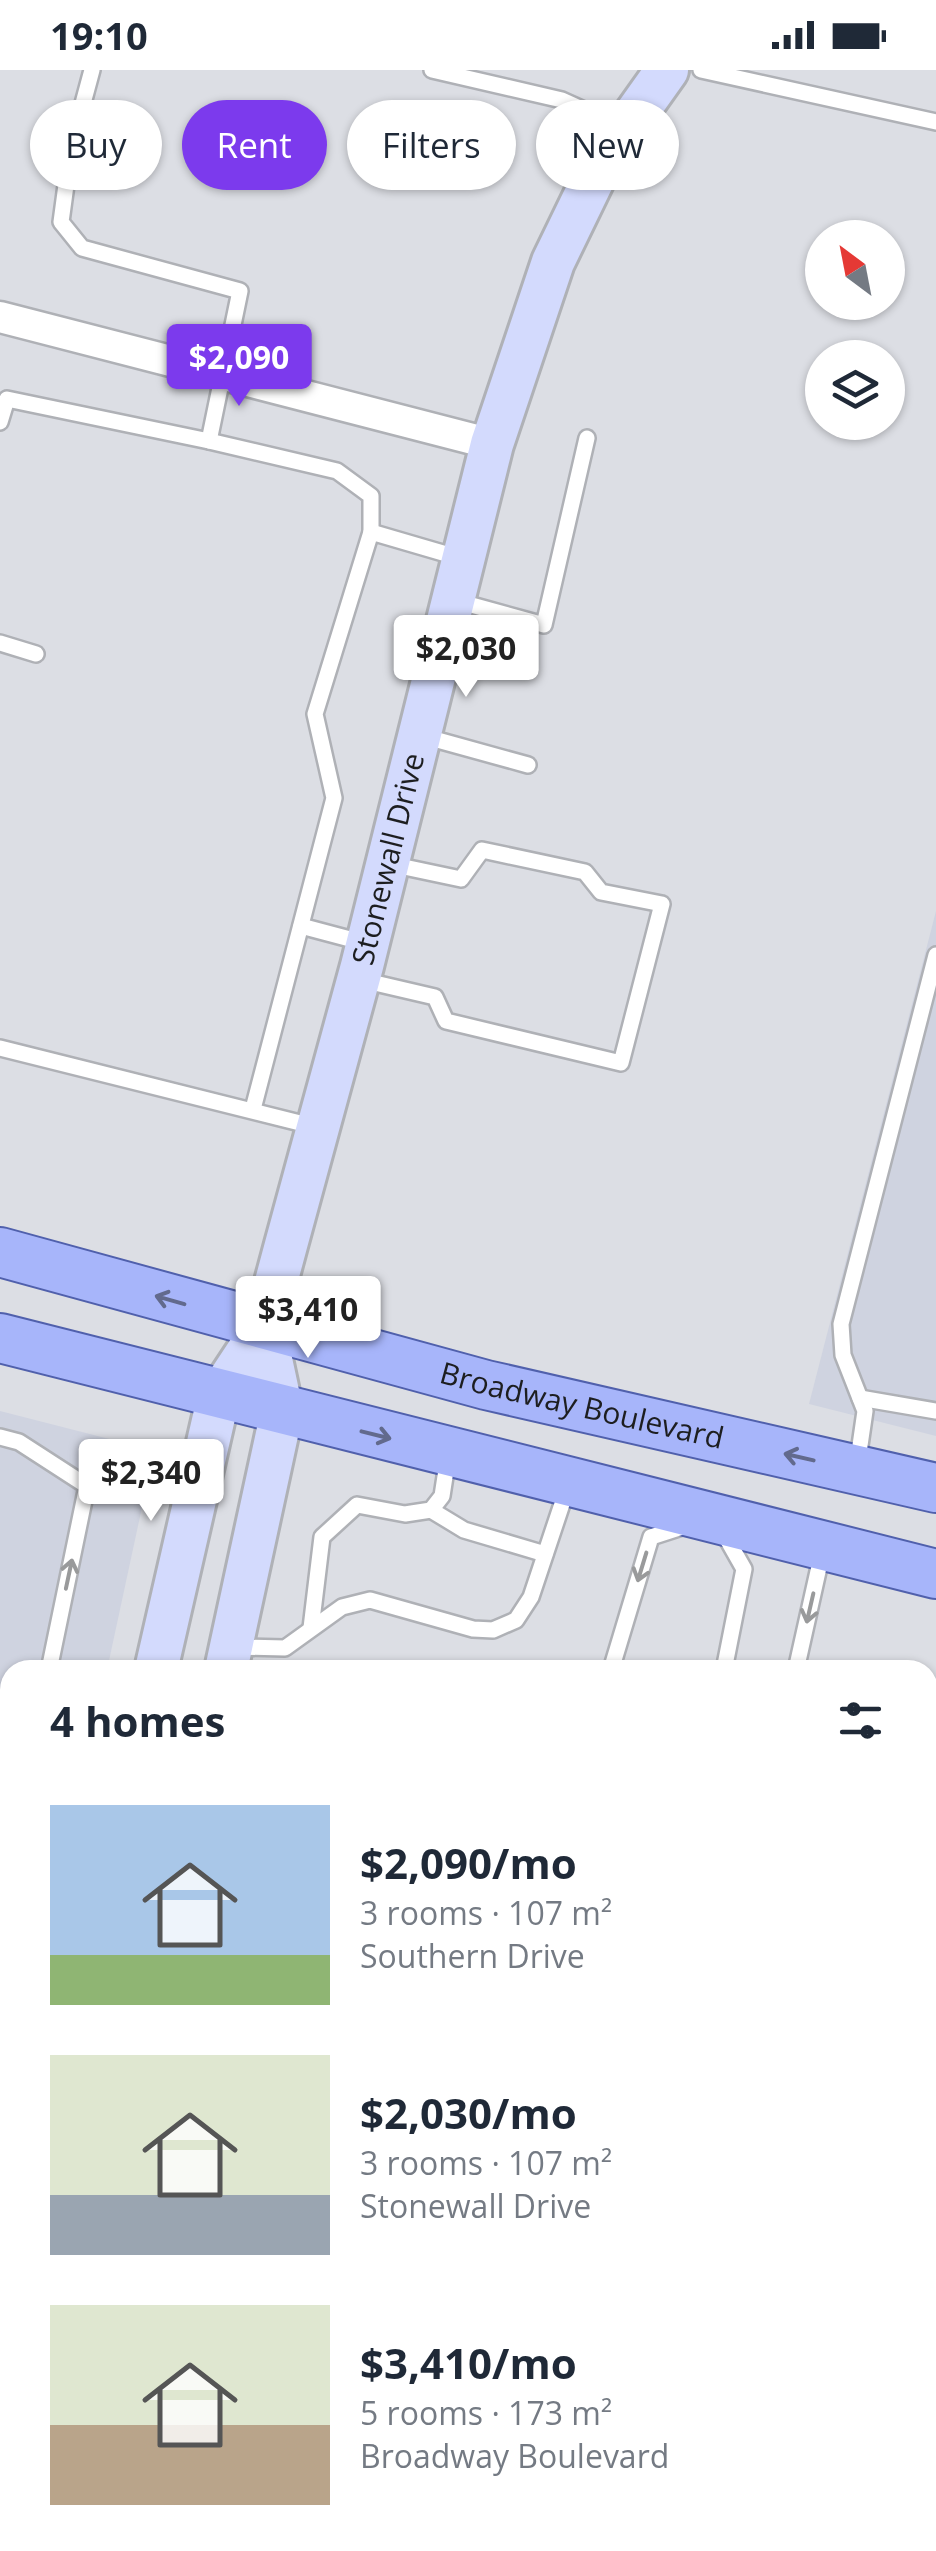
<!DOCTYPE html>
<meta charset="utf-8">
<style>
body{margin:0;font-family:"Open Sans",sans-serif;background:#f6f6f7;color:#1f2937;height:100vh;display:flex;flex-direction:column;font-size:38px;white-space:nowrap}
*{box-sizing:border-box;margin:0}
p{font-size:32px;color:#747a83}
.icon{flex:none;width:55px;height:55px;fill:none;stroke:currentColor;stroke-width:2;stroke-linecap:round;stroke-linejoin:round}
.map{position:relative;flex:1;overflow:hidden}
.sheet{position:absolute;left:0px;top:1590px;width:938px;height:892px;display:flex;flex-direction:column;background:#fff;border-radius:30px 30px 0 0;box-shadow:0 2px 8px #0004}
.sheet>*{flex:none}
.top-card{position:absolute;left:30px;top:30px;width:878px;height:90px;display:flex;gap:20px}
.needle{width:65px;rotate:328deg}
.fabs{position:absolute;left:805px;top:150px;display:grid;gap:20px}
.fabs a{display:grid;place-items:center;width:100px;height:100px;border-radius:50%;background:#fff;box-shadow:0 2px 8px #0004;font-size:50px}
.price{position:absolute;translate:-50% -85px;padding:0 22px;border-radius:10px;background:#fff;color:#222;font-size:32px;line-height:65px;filter:drop-shadow(0 2px 5px #0008)}
.price::after{content:'';position:absolute;left:50%;top:60px;width:30px;height:22px;margin-left:-15px;background:inherit;clip-path:polygon(0 0,100% 0,50% 100%)}
.price.selected{background:#7c3aed;color:#fff}
ul{padding:0;list-style:none}
li{display:flex;align-items:center;gap:30px;height:250px;padding:0 50px}
li span{display:grid;place-items:center;flex:none;width:280px;height:200px;border-radius:0px;color:#555}
li>.icon{margin-inline-start:auto}
span .icon{width:120px;height:120px;fill:#fffc;stroke-width:1}
li b{font-size:42px}
h2{display:flex;justify-content:space-between;align-items:center;height:120px;padding:0 50px;font-size:42px}
.chip{padding:0 35px;border-radius:45px;background:#fff;box-shadow:0 2px 8px #0004;font-size:35px;line-height:90px}
.chip.selected{background:#7c3aed;color:#fff}
.status{display:flex;justify-content:space-between;align-items:center;height:70px;padding:0 50px;background:#fff;direction:ltr}
.status svg{height:28px;fill:currentColor}
.map>svg:first-child{display:block}
</style>
<div class="status"><b>19:10</b><svg viewBox="0 0 49 12"><path d="M0 12V9h3v3zM5 12V6h3v6zM10 12V3h3v9zM15 12V0h3v12zM26 1h20v11H26zM47 4h2v5h-2z"/></svg></div>
<div class="map">
<svg width="936" height="2481" viewBox="0 0 936 2481">
<rect width="100%" height="100%" fill="#dcdee4"/>
<g fill="#cfd3e0">
<path d="M936 841V1366L809 1334Z"/>
<path d="M0 1341 121 1372 147 1414 107 1600H10V1935L0 1964Z"/>
<path d="M928 1957 936 1959V2481H409L411 2472H928Z"/>
</g>
<path fill="#aebbe7" d="M928 1984 936 1987V2166L928 2200Z"/>
<g fill="none" stroke-linecap="round" stroke-linejoin="round">
<defs>
<g id="lane">
<path d="M432 0 562 30 624 58"/>
<path d="M701 0 936 52"/>
<path d="M0 352 7 329 209 371 240 221 82 178 61 152 71 78 92 0"/>
<path d="M209 371 337 401 371 426V462"/>
<path d="M457 531 544 555 587 368"/>
<path d="M0 573 36 584"/>
<path d="M423 666 528 695"/>
<path d="M301 856 365 873"/>
<path d="M362 910 435 927 446 951 621 993 662 834 601 822 585 802 482 780 461 809 390 794"/>
<path d="M0 978 316 1057"/>
<path d="M253 1039 334 728 315 644 371 462 460 488"/>
<path d="M860 1328 936 1341"/>
<path d="M0 1367 19 1372 87 1416 49 1600"/>
<path d="M857 1396 865 1341 843 1285 841 1254 936 885"/>
<path d="M431 1440 464 1460 545 1484"/>
<path d="M723 1462 744 1499 724 1600"/>
<path d="M311 1558 322 1467 357 1435 405 1444 431 1440 442 1426 448 1387"/>
<path d="M236 1577 285 1578 342 1537 370 1530 473 1559 493 1560 516 1550 531 1527 567 1419"/>
<path d="M611 1600 651 1467 685 1456"/>
<path d="M796 1600 823 1479"/>
<path d="M928 1662 936 1633"/>
<path d="M0 1681 10 1684"/>
<path d="M0 1769H4L10 1751"/>
<path d="M0 1863 10 1865"/>
<path d="M0 1923 10 1927"/>
<path d="M928 2338 936 2305"/>
<path d="M490 2481 492 2472"/>
<path d="M593 2481 595 2472"/>
<path d="M697 2481 699 2472"/>
<path d="M792 2481 794 2472"/>
<path d="M890 2481 893 2472"/>
</g>
<path id="street" d="M0 247 492 374"/>
<g id="secondary">
<path id="s1" d="M156 1600 219 1325 264 1257 286 1175 362 896 492 374 553 192 601 93 667 0"/>
<path d="M226 1600 282 1341 264 1257"/>
<path d="M0 2134 10 2113"/>
<path d="M0 2248 10 2233"/>
</g>
<g id="primary">
<path id="s2" d="M0 1182 486 1315 936 1418"/>
<path d="M0 1268 936 1504"/>
</g>
</defs>
<use href="#lane" stroke="#afb1b6" stroke-width="20"/>
<use href="#street" stroke="#afb1b6" stroke-width="35"/>
<use href="#secondary" stroke="#afb1b6" stroke-width="48"/>
<use href="#primary" stroke="#5060ac" stroke-width="52"/>
<use href="#lane" stroke="#fff" stroke-width="15"/>
<use href="#street" stroke="#fff" stroke-width="30"/>
<use href="#secondary" stroke="#d3dafd" stroke-width="42"/>
<use href="#primary" stroke="#a7b5fa" stroke-width="48"/>
</g>
<defs><path id="oneway-shaft" d="M-6 0H5M1.5-3L5.5 0L1.5 3" fill="none" stroke-width="1.6" stroke-linecap="round" stroke-linejoin="round" transform="scale(2.5)"/></defs>
<g stroke="#626a8d">
<use href="#oneway-shaft" transform="translate(170 1230) rotate(-164)"/>
<use href="#oneway-shaft" transform="translate(376 1365) rotate(14)"/>
<use href="#oneway-shaft" transform="translate(799 1387) rotate(-167)"/>
</g>
<g stroke="#999a9b">
<use href="#oneway-shaft" transform="translate(642 1497) rotate(107)"/>
<use href="#oneway-shaft" transform="translate(69 1504) rotate(-78)"/>
<use href="#oneway-shaft" transform="translate(810 1538) rotate(103)"/>
</g>
<g text-anchor="middle" stroke-width="8" stroke-linejoin="round" paint-order="stroke">
<g font-size="30" fill="#1d1e20" stroke="#eaebf1">
<text dy="10" stroke="none"><textPath href="#s1" startOffset="848">Stonewall Drive</textPath></text>
<text dy="10" stroke="none"><textPath href="#s2" startOffset="602">Broadway Boulevard</textPath></text>
</g>
</g>
</svg>
<div class="fabs">
<a><svg class="needle" viewBox="-14 -14 28 28"><path d="M0-13l5 13h-10z" fill="#e53935"/><path d="M0 13l5-13h-10z" fill="#747a83"/></svg></a>
<a><svg class="icon" aria-label="layers" viewBox="0 0 24 24"><path d="M12 4l9 5-9 5-9-5zM3 14l9 5 9-5"/></svg></a>
</div>
<b class="price selected" style="left:239px;top:339px">$2,090</b>
<b class="price" style="left:466px;top:630px">$2,030</b>
<b class="price" style="left:308px;top:1291px">$3,410</b>
<b class="price" style="left:151px;top:1454px">$2,340</b>
<div class="top-card">
<a class="chip">Buy</a>
<a class="chip selected">Rent</a>
<a class="chip">Filters</a>
<a class="chip">New</a>
</div>
<section class="sheet">
<h2>4 homes<svg class="icon" aria-label="filters" viewBox="0 0 24 24"><path d="M4 7h16M4 17h16"/><circle cx="9" cy="7" r="2"/><circle cx="15" cy="17" r="2"/></svg></h2>
<ul>
<li><span style="background:linear-gradient(#a9c7e8 75%,#8fb573 0)"><svg class="icon" aria-label="home" viewBox="0 0 24 24"><path d="M3 11l9-7 9 7M6 9v11h12V9"/></svg></span><div><b>$2,090/mo</b><p>3 rooms · 107 m²</p><p>Southern Drive</p></div></li>
<li><span style="background:linear-gradient(#dfe7d0 70%,#9aa5b1 0)"><svg class="icon" aria-label="home" viewBox="0 0 24 24"><path d="M3 11l9-7 9 7M6 9v11h12V9"/></svg></span><div><b>$2,030/mo</b><p>3 rooms · 107 m²</p><p>Stonewall Drive</p></div></li>
<li><span style="background:linear-gradient(#dfe7d0 60%,#b9a48a 0)"><svg class="icon" aria-label="home" viewBox="0 0 24 24"><path d="M3 11l9-7 9 7M6 9v11h12V9"/></svg></span><div><b>$3,410/mo</b><p>5 rooms · 173 m²</p><p>Broadway Boulevard</p></div></li>
</ul>
</section>
</div>
